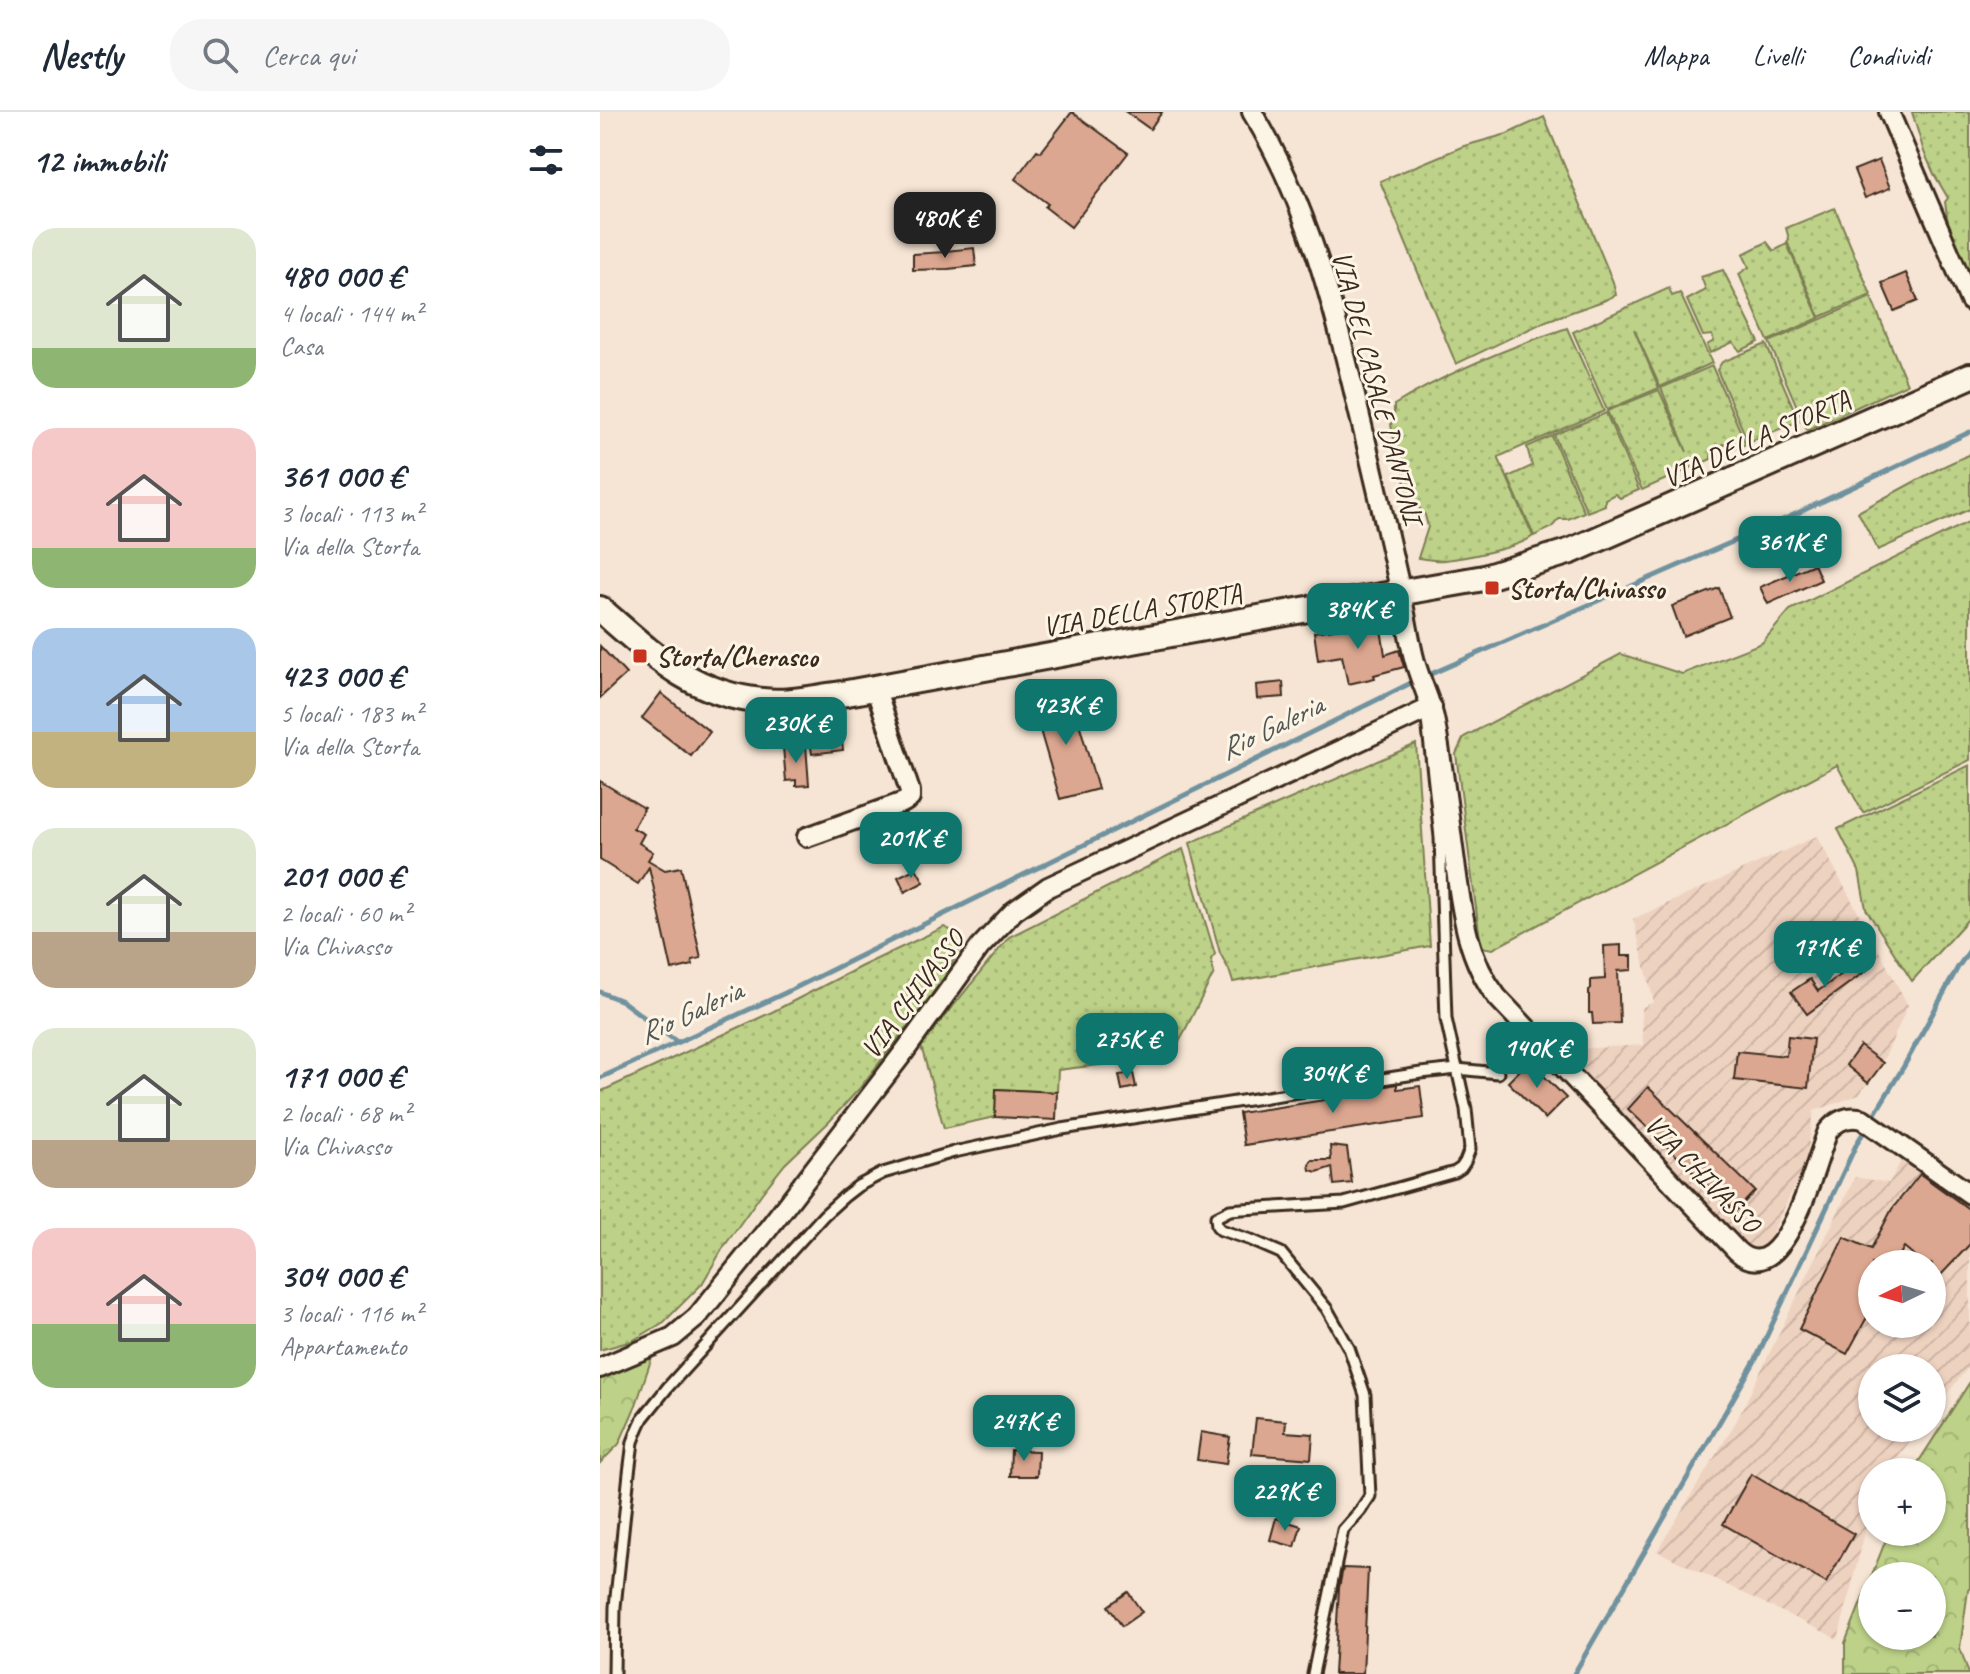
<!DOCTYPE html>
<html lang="it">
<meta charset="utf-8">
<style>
body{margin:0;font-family:Caveat,sans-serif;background:#f6f6f7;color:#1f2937;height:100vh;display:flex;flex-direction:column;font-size:30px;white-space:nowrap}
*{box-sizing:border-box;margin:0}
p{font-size:26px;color:#747a83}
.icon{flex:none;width:44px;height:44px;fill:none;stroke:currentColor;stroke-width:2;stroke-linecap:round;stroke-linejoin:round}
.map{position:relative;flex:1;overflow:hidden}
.drawer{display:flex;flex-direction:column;background:#fff;width:600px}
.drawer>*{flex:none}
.needle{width:52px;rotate:265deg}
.tools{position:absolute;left:1258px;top:1138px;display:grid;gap:16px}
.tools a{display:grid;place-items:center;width:88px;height:88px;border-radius:50%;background:#fff;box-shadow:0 2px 6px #0004;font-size:40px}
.price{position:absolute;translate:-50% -68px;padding:0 18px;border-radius:16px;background:#0f766e;color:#fff;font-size:26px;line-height:52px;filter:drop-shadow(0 2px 4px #0008)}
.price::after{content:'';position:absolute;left:50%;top:48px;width:24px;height:18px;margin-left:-12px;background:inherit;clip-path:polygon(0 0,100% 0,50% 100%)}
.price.selected{background:#222;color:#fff}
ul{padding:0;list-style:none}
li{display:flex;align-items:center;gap:24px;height:200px;padding:0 32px}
li span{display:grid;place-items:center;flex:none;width:224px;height:160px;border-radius:24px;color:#555}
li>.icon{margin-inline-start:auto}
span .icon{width:96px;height:96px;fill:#fffc;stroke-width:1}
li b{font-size:34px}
h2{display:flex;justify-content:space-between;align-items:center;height:96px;padding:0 32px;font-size:34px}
header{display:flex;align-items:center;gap:48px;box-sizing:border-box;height:112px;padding:0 40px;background:#fff;border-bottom:2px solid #e0e1e3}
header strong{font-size:38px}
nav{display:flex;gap:44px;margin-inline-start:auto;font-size:28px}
.search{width:560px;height:72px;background:#f6f6f7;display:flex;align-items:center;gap:20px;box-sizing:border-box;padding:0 28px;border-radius:32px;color:#747a83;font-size:30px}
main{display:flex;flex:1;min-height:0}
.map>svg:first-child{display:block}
</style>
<header>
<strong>Nestly</strong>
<div class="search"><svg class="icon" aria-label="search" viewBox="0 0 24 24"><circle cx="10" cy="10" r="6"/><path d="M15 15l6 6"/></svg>Cerca qui</div>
<nav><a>Mappa</a><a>Livelli</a><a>Condividi</a></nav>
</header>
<main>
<section class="drawer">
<h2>12 immobili<svg class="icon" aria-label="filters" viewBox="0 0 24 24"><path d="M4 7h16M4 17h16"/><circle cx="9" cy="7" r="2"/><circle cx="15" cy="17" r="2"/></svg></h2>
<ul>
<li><span style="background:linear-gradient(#dfe7d0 75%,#8fb573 0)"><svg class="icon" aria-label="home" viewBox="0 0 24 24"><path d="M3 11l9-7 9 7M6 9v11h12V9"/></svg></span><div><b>480 000 €</b><p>4 locali · 144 m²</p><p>Casa</p></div></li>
<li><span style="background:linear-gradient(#f6c9c9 75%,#8fb573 0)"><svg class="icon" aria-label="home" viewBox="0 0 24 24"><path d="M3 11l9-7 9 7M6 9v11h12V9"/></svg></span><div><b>361 000 €</b><p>3 locali · 113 m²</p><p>Via della Storta</p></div></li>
<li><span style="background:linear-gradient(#a9c7e8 65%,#c2b280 0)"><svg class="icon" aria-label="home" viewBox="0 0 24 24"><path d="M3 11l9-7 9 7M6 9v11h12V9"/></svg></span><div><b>423 000 €</b><p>5 locali · 183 m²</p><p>Via della Storta</p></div></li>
<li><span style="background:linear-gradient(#dfe7d0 65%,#b9a48a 0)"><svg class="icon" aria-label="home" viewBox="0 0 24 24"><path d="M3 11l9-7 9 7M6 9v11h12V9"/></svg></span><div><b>201 000 €</b><p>2 locali · 60 m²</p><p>Via Chivasso</p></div></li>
<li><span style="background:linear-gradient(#dfe7d0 70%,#b9a48a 0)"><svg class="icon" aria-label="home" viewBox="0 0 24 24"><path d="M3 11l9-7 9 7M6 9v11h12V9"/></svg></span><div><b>171 000 €</b><p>2 locali · 68 m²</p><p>Via Chivasso</p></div></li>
<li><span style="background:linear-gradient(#f6c9c9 60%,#8fb573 0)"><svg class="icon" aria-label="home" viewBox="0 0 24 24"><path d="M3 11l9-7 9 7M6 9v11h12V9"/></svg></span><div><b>304 000 €</b><p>3 locali · 116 m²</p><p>Appartamento</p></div></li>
</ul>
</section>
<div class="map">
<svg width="1370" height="1562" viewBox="0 0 1370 1562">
<defs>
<pattern id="industrial-furrows" width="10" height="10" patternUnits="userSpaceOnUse" patternTransform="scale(2)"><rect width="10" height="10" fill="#eed2c0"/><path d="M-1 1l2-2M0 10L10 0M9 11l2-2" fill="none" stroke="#cdb4a5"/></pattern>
<pattern id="grass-dots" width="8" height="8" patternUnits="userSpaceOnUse" patternTransform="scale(2)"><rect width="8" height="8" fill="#bdd288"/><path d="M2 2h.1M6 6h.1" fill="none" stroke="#a3b475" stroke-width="1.8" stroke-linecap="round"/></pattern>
<pattern id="forest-crowns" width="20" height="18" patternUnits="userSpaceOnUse" patternTransform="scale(2)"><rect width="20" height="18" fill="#bdd288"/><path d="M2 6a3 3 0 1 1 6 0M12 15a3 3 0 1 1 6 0" fill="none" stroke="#a3b475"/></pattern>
</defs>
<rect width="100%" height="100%" fill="#f6e5d4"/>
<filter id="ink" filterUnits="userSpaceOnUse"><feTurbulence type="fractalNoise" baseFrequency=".0125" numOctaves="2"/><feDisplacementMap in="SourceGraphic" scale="16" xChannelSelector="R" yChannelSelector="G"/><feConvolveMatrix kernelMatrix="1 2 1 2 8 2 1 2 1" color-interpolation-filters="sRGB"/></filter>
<g filter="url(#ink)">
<g fill="url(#industrial-furrows)" fill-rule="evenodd">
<path d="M1217 724 1308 893 1286 943 1259 983 1214 999 1206 1050 1165 1136 1158 1142 1146 1137 983 966 984 953H979L977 937 1043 933 1041 896 1054 890 1033 807Z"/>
<path d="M1302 1047 1323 1059 1370 1098V1253L1332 1301V1256H1272V1316H1320L1286 1360H1272V1393L1238 1527 1057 1439 1136 1310 1255 1065 1289 1071ZM1272 1152H1332V1212H1272Z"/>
</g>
<g fill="url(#grass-dots)" stroke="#7c7e53" stroke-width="2">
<path d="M1312 0H1370V161L1349 119 1345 90 1348 86 1334 62 1324 40Z"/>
<path d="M944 5 1013 170 1016 183 1003 189 946 209 856 252 780 69 864 34 907 22Z"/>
<path d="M1235 96 1271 183 1220 205 1187 130 1189 127 1186 116Z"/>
<path d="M1167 130 1174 139 1187 132 1219 206 1168 229 1139 162 1149 155 1143 142Z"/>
<path d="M1123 158 1159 230 1140 239 1133 230 1110 241 1107 233 1114 229 1112 223 1103 224 1087 188 1106 178 1101 165Z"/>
<path d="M1069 176 1072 184 1080 181 1112 251 1060 275 1034 217 1059 276 1007 298 973 220Z"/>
<path d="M1271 185 1307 272 1207 318 1169 230Z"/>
<path d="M967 216 1004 299 898 345 933 424C919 436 864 446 844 448 836 449 827 447 818 446L828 415 825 403 807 382 804 367 805 354 793 324 791 312 794 303V293C845 262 910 235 967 216Z"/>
<path d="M1166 232 1199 309 1148 330 1117 258 1122 250Z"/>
<path d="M1112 254 1146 332 1133 337 1123 332 1112 338 1111 347 1042 378 1007 299 1059 278 1087 340 1061 276Z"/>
<path d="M1006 301 1039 378 1020 386 1015 382 1005 387V393L987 400 954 323Z"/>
<path d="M952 324 984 400 968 407H959L951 416 934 424 908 365 932 354 927 335Z"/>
<path d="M1370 342V397L1278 438 1258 400 1338 357Z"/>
<path d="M1370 409V648L1263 701 1237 653 893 837 881 835 856 642 864 625 1021 542 1082 562 1162 531 1190 498Z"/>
<path d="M816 632 830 834 633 870 629 858 620 841 590 731Z"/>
<path d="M1370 653V805L1312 869 1266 797 1259 759 1238 717Z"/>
<path d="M583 737 615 842 611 847 614 861 572 944 458 958 457 980 397 977 395 1005 344 1016 321 934 409 825Z"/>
<path d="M344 815 360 823 361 835 341 871 259 977 229 1010 185 1052 162 1081 123 1136 102 1172 64 1210 32 1229 0 1238V980L172 900 262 854Z"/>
</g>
<g fill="url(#forest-crowns)" stroke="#7c7e53" stroke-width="2" fill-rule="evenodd">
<path d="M53 1242 36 1293 19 1332 0 1351V1262Z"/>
<path d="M1370 1270V1476L1368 1478 1360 1536 1369 1562H1245V1531L1289 1420H1332V1360H1312ZM1272 1464H1332V1524H1272Z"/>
</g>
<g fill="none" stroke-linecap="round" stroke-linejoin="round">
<g stroke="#70929f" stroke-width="5">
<path d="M824 565 1187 406 1370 320"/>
<path d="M0 880 22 889 77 930"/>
<path d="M0 966 185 881 815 569"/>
<path d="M974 1562 1156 1247 1257 1031 1304 954 1358 855 1370 838"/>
</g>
</g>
<g fill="#dca790" stroke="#3b2a1e" stroke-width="2">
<path d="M472 0 528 41 471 115 445 95 448 92 415 67 437 38 441 40Z"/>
<path d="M526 0H562L550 17Z"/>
<path d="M1279 48 1290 76 1265 86 1254 58Z"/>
<path d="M374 136 376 154 348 157 313 158V142L346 140 345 139Z"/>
<path d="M1306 161 1318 189 1294 199 1282 171Z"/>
<path d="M1214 452 1221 468 1168 492 1160 475Z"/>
<path d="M1119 476 1130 505 1083 524 1072 494Z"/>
<path d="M780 510 785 543 799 538 804 555 774 563 775 566 748 572 742 544 718 548 714 520Z"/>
<path d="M0 534 26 562 0 586Z"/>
<path d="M683 570 684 585 657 587 656 573Z"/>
<path d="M61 581 110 620 91 644 42 606Z"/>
<path d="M471 583 498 677 460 687 433 594Z"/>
<path d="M240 612 243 638 212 642 208 616Z"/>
<path d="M206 633 209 673 196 674V668L186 669 183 635Z"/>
<path d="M0 669 44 696 33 716 44 722 39 731 53 740 48 748 65 758 81 755 101 846 92 848 93 853 72 858 49 755 38 772 0 748Z"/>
<path d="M316 756 324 770 305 780 298 765Z"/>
<path d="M1021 833V844H1032V858L1018 859 1020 911 993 912 992 901H989V878L991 877V868L1005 867 1004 834Z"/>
<path d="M1260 849 1267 858 1207 902 1191 880 1210 867 1218 879Z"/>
<path d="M1188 924 1213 927 1208 976 1134 968 1137 939 1186 944Z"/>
<path d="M1260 934 1283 951 1268 971 1246 953Z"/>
<path d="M929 949 966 986 945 1007 908 970Z"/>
<path d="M533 961 536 975 522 978 519 963Z"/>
<path d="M797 972V977L820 974 824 1006 644 1033 639 1001 777 980 776 976Z"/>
<path d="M1048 975 1155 1079 1135 1100 1028 997Z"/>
<path d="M396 977 457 980 456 1008 395 1005Z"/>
<path d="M730 1034 747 1036 752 1071 734 1073 732 1055 717 1060 710 1058 709 1052 712 1048H731Z"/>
<path d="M1320 1062 1370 1098V1132L1340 1164 1332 1158V1152H1325L1304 1135 1295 1152H1272V1196L1247 1242 1199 1217 1244 1125 1271 1137 1292 1097Z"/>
<path d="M656 1306 686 1309 685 1320 713 1322 711 1347 652 1342Z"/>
<path d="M601 1320 630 1325 626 1352 597 1348Z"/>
<path d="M411 1338 438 1339 437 1364H410Z"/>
<path d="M1151 1362 1254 1422 1226 1471 1123 1412Z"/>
<path d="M676 1406 701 1414 695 1435 670 1428Z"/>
<path d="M743 1456 768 1457 763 1562H734L739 1476Z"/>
<path d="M528 1480 542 1500 522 1514 508 1494Z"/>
</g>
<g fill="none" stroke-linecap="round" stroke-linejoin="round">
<defs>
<g id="lane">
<path d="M14 1562 15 1495 29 1361 33 1330 38 1317 43 1306 68 1275 224 1103 245 1084 258 1074 283 1061 354 1040 462 1017 821 961 857 957 898 961"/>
<path d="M713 1562 743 1418 760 1399 770 1384 765 1283 749 1236 727 1197 681 1141 651 1128 621 1118 617 1114 616 1105 630 1098 642 1097 744 1091 855 1060 861 1056 865 1050 870 1037 866 997 846 907 840 725 827 608"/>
</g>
<g id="street">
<path d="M652 0C708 91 735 198 759 301 773 359 787 418 800 477 805 499 808 521 813 542 818 566 831 587 835 611 843 655 848 699 854 743 861 792 865 844 897 885L1137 1139C1185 1183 1216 1046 1228 1019 1237 1008 1249 1003 1263 1007L1370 1082"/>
<path d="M1289 0 1370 189"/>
<path d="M207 725 304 690 310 686V679L275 575"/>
<path d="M0 1256 73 1225 97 1205 168 1117 304 940 380 835 414 799 448 775 832 595"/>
</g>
<path id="secondary" d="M0 497C52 542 91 582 162 589 187 592 212 586 236 583L741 491 884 466 971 439 1370 264"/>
</defs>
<use href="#lane" stroke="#3b2a1e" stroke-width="15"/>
<use href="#street" stroke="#3b2a1e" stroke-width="24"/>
<use href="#secondary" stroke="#3b2a1e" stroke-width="30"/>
<use href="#lane" stroke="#fcf5e5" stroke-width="9"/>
<use href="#street" stroke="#fcf5e5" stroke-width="18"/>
<use href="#secondary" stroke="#fcf5e5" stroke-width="24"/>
</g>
</g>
<g fill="#c8321e" stroke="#fcf5e5" stroke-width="3">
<rect x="884" y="468" width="16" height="16" rx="4"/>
<rect x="32" y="536" width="16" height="16" rx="4"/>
</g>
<g text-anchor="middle" stroke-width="6" stroke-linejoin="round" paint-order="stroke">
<g font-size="28" fill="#3b2a1e" stroke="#fcf5e5">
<text transform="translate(778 275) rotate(75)" y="10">VIA DEL CASALE DANTONI</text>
<text transform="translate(1156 326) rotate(-24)" y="10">VIA DELLA STORTA</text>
<text transform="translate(542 497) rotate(-10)" y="10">VIA DELLA STORTA</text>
<text transform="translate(312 882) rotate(-53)" y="10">VIA CHIVASSO</text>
<text transform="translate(1103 1061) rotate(46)" y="10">VIA CHIVASSO</text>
</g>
<g font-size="28" font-weight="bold" fill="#3b2a1e" stroke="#fcf5e5" text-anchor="start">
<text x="908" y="486">Storta/Chivasso</text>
<text x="56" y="554">Storta/Cherasco</text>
</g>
<g font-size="30" font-style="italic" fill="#515554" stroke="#fcf5e5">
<text transform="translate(671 615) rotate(-26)" y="10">Rio Galeria</text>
<text transform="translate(90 900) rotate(-25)" y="10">Rio Galeria</text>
</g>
</g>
</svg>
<div class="tools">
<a><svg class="needle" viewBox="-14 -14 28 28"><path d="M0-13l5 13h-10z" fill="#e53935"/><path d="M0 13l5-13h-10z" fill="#747a83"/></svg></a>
<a><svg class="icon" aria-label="layers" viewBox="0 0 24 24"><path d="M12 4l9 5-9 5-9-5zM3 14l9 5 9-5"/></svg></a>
<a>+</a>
<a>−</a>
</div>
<b class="price selected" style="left:345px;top:148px">480K €</b>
<b class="price" style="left:1190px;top:472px">361K €</b>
<b class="price" style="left:758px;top:539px">384K €</b>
<b class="price" style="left:466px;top:635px">423K €</b>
<b class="price" style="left:196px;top:653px">230K €</b>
<b class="price" style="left:311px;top:768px">201K €</b>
<b class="price" style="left:1225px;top:877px">171K €</b>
<b class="price" style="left:527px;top:969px">275K €</b>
<b class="price" style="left:937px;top:978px">140K €</b>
<b class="price" style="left:733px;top:1003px">304K €</b>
<b class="price" style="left:424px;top:1351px">247K €</b>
<b class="price" style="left:685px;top:1421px">229K €</b>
</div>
</main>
